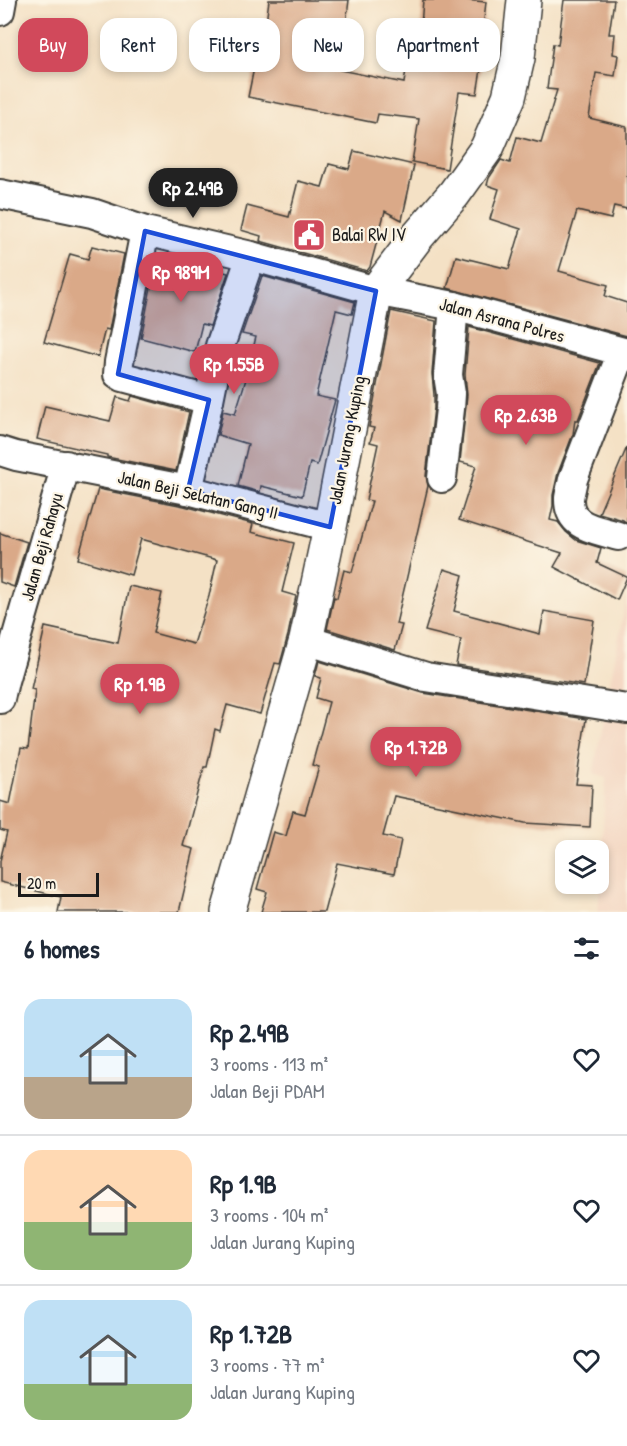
<!DOCTYPE html>
<meta charset="utf-8">
<style>
body{margin:0;font-family:"Patrick Hand",sans-serif;background:#f6f6f7;color:#1f2937;height:100vh;display:flex;flex-direction:column;font-size:22px;white-space:nowrap}
*{box-sizing:border-box;margin:0}
p{font-size:20px;color:#747a83}
.icon{flex:none;width:33px;height:33px;fill:none;stroke:currentColor;stroke-width:2;stroke-linecap:round;stroke-linejoin:round}
.map{position:relative;height:912px;overflow:hidden}
.sheet{display:flex;flex-direction:column;background:#fff;flex:1}
.sheet>*{flex:none}
.banner{position:absolute;left:18px;top:18px;width:591px;height:54px;display:flex;gap:12px}
.fabs{position:absolute;left:555px;top:840px;display:grid;gap:12px}
.fabs a{display:grid;place-items:center;width:54px;height:54px;border-radius:12px;background:#fff;box-shadow:0 3px 9px #0003;font-size:30px}
.scale{position:absolute;left:18px;bottom:15px;width:81px;box-sizing:border-box;padding-left:6px;border:3px solid #1c1c1c;border-top:0;font-size:16px;line-height:21px;white-space:nowrap;color:#1c1c1c;-webkit-text-stroke:4px #fcf5e5;paint-order:stroke}
.price{position:absolute;translate:-50% -51px;padding:0 14px;border-radius:21px;background:#d1495b;color:#fff;font-size:20px;line-height:39px;filter:drop-shadow(0 2px 3px #0008)}
.price::after{content:'';position:absolute;left:50%;top:36px;width:18px;height:14px;margin-left:-9px;background:inherit;clip-path:polygon(0 0,100% 0,50% 100%)}
.price.on{background:#222;color:#fff}
ul{padding:0;list-style:none}
li{display:flex;align-items:center;gap:18px;height:150px;padding:0 24px}
li+li{border-top:2px solid #e0e1e3}
li span{display:grid;place-items:center;flex:none;width:168px;height:120px;border-radius:18px;color:#555}
li>.icon{margin-inline-start:auto}
span .icon{width:72px;height:72px;fill:#fffc;stroke-width:1}
li b{font-size:26px}
h2{display:flex;justify-content:space-between;align-items:center;height:72px;padding:0 24px;font-size:26px}
.chip{padding:0 21px;border-radius:18px;background:#fff;box-shadow:0 3px 9px #0003;font-size:21px;line-height:54px}
.chip.on{background:#d1495b;color:#fff}
.map>svg:first-child{display:block}
</style>
<div class="map">
<svg width="627" height="912" viewBox="0 0 627 912">
<rect width="100%" height="100%" fill="#fcf5e5"/>
<filter id="ink" filterUnits="userSpaceOnUse"><feTurbulence type="fractalNoise" baseFrequency=".0167" numOctaves="2"/><feDisplacementMap in="SourceGraphic" scale="12" xChannelSelector="R" yChannelSelector="G"/><feConvolveMatrix kernelMatrix="1 2 1 2 8 2 1 2 1" color-interpolation-filters="sRGB"/></filter>
<filter id="wash" filterUnits="userSpaceOnUse"><feTurbulence type="fractalNoise" baseFrequency=".008" numOctaves="4" result="noise"/><feDisplacementMap in="SourceGraphic" scale="24" xChannelSelector="R" yChannelSelector="G"/><feGaussianBlur stdDeviation="1.35" result="paint"/><feColorMatrix in="noise" values="0 0 0 0 0 0 0 0 0 0 0 0 0 0 0 0 0 1.4 0 .05"/><feComposite in="paint" operator="in"/></filter>
<g filter="url(#wash)">
<rect width="100%" height="100%" fill="#f4e1c5"/>
<path fill="#f3d4bf" d="M627 594V912H598L606 778 593 774Z"/>
<g id="blocks">
<g fill="#daa988">
<path d="M269 0H349L340 70 404 83 407 63 418 65 423 0H465L486 2 482 37H485L484 51 477 94 459 92 447 169 412 162 419 119 378 114 376 123 248 97 257 53 262 54Z"/>
<path d="M564 0H614L609 34H615L613 54 618 55 615 76 596 73 589 118 627 127V209L614 206 611 219 577 211 559 271 608 285 605 296 627 303V336L447 288 456 256 509 269 521 229 490 219 499 189 487 185 489 178 501 160 510 163 517 137 541 143 557 90 547 89 553 44 558 45Z"/>
<path d="M354 151 414 165 402 220 385 211 370 267 367 271 260 241 261 236 241 230 247 206 289 217 298 181 322 187 329 164 349 169Z"/>
<path d="M92 246 124 254 109 330 105 329 98 357 44 342 70 254 88 259Z"/>
<path d="M161 256 228 273 210 326 202 324 195 352 141 338 156 262 159 263Z"/>
<path d="M262 276 355 302 352 314 336 310 316 396 335 400 317 465 310 463 302 496 261 486 260 492 238 486 248 444 218 435 223 411 235 414 253 357H251L256 337 242 334Z"/>
<path d="M391 311 436 321 432 374 434 395V408L426 476 428 486 396 624 402 625 395 650 327 629 334 597 337 598 344 570 352 572 372 501 366 500 378 444 370 442 374 428 369 427Z"/>
<path d="M469 327 600 363 578 420H575L573 434 558 473 553 495V506L550 520 558 522 566 532 576 540 601 548 597 563 627 577 617 600 554 567 562 553 459 520 476 466 460 462 467 395 465 374Z"/>
<path d="M132 396 189 412 176 471 107 457V455L37 439 45 406 110 421 117 397 130 401Z"/>
<path d="M627 447V523L623 520 599 513Z"/>
<path d="M98 489 184 506 253 524 251 532 294 543 282 592 296 596 288 635 280 664 275 663 260 714 227 705 220 731 215 729 207 767H204L183 846 194 849 179 912H58L61 897 0 882V861L7 832 0 830V801L10 804 21 748 28 749 35 690 31 689 45 627 118 643 129 586 162 593 153 633 194 644 209 596 217 560 141 539 131 575 78 559Z"/>
<path d="M0 533 27 542 14 587 0 582Z"/>
<path d="M444 569 463 575 454 611 540 634 544 611 594 620 584 685 456 665 461 640 425 631Z"/>
<path d="M319 661 423 693 586 719 576 784 592 785 590 827 525 823 394 796 383 836 401 840 394 874 337 863 324 912H261L267 892 257 889 273 832 286 836 293 811 305 814 319 767 312 765 329 702 316 698 321 678 315 676Z"/>
</g>
</g>
</g>
<g filter="url(#ink)">
<use href="#blocks" fill-opacity="0" stroke="#3c3a35" stroke-width="1.5"/>
<g fill="none" stroke-linecap="round" stroke-linejoin="round">
<defs>
<g id="minor">
<path d="M0 11 2 0"/>
<path d="M0 194 92 213 145 231 251 256 376 291 454 306 627 353"/>
<path d="M145 231 119 362 118 374 123 377 209 400 220 346 251 256"/>
<path d="M0 451 16 456 188 490 330 527"/>
<path d="M442 478 450 409 451 394 448 375 454 306"/>
<path d="M188 490 209 400"/>
<path d="M618 536C596 529 568 528 569 498 570 492 572 485 573 479L622 352"/>
<path d="M306 640 426 677 627 709"/>
<path d="M0 699 4 681 66 465"/>
</g>
<path id="tertiary" d="M228 912 306 640 330 527 376 291 417 237 454 194 487 148 509 97 518 58 524 0"/>
</defs>
<use href="#minor" stroke="#3c3a35" stroke-width="32"/>
<use href="#tertiary" stroke="#3c3a35" stroke-width="36"/>
<use href="#minor" stroke="#fff" stroke-width="28"/>
<use href="#tertiary" stroke="#fff" stroke-width="33"/>
</g>
</g>
<path fill="#1d4ed8" fill-opacity="0.2" stroke="#1d4ed8" stroke-width="4.5" stroke-linejoin="round" d="M145 231 376 291 330 527 188 490 209 400 118 374Z"/>
<defs>
<symbol id="civic-square" viewBox="-11 -11 22 22"><rect x="-9" y="-9" width="18" height="18" rx="4" fill="#d1495b" stroke="#fcf5e5"/><path d="M-.6-6.5H3V-4.5H.6V-3L4-1V1h2V6H-6V1h2V-1L-.6-3ZM-1.2 2.5V6h2.4V2.5Z" fill="#fff"/></symbol>
</defs>
<g fill-rule="evenodd">
<use href="#civic-square" x="290" y="216" width="38" height="38"/>
</g>
<g text-anchor="middle" stroke-width="4.5" stroke-linejoin="round" paint-order="stroke">
<g font-size="18" fill="#1c1c1c" stroke="#fcf5e5" text-anchor="start">
<text x="332" y="241">Balai RW IV</text>
</g>
<g font-size="18" fill="#1c1c1c" stroke="#fcf5e5">
<text transform="translate(502 320) rotate(15)" y="6">Jalan Asrana Polres</text>
<text transform="translate(347 440) rotate(-79)" y="6">Jalan Jurang Kuping</text>
<text transform="translate(198 495) rotate(13)" y="6">Jalan Beji Selatan Gang II</text>
<text transform="translate(42 547) rotate(-74)" y="6">Jalan Beji Rahayu</text>
</g>
</g>
</svg>
<div class="fabs">
<a><svg class="icon" aria-label="layers" viewBox="0 0 24 24"><path d="M12 4l9 5-9 5-9-5zM3 14l9 5 9-5"/></svg></a>
</div>
<div class="scale">20 m</div>
<b class="price on" style="left:193px;top:219px">Rp 2.49B</b>
<b class="price" style="left:181px;top:303px">Rp 989M</b>
<b class="price" style="left:234px;top:395px">Rp 1.55B</b>
<b class="price" style="left:526px;top:446px">Rp 2.63B</b>
<b class="price" style="left:140px;top:715px">Rp 1.9B</b>
<b class="price" style="left:416px;top:778px">Rp 1.72B</b>
<div class="banner">
<a class="chip on">Buy</a>
<a class="chip">Rent</a>
<a class="chip">Filters</a>
<a class="chip">New</a>
<a class="chip">Apartment</a>
</div>
</div>
<section class="sheet">
<h2>6 homes<svg class="icon" aria-label="filters" viewBox="0 0 24 24"><path d="M4 7h16M4 17h16"/><circle cx="9" cy="7" r="2"/><circle cx="15" cy="17" r="2"/></svg></h2>
<ul>
<li><span style="background:linear-gradient(#bfe0f5 65%,#b9a48a 0)"><svg class="icon" aria-label="home" viewBox="0 0 24 24"><path d="M3 11l9-7 9 7M6 9v11h12V9"/></svg></span><div><b>Rp 2.49B</b><p>3 rooms · 113 m²</p><p>Jalan Beji PDAM</p></div><svg class="icon" aria-label="heart" viewBox="0 0 24 24"><path d="M12 20l-8-8c-3-5 5-10 8-4 3-6 11-1 8 4z"/></svg></li>
<li><span style="background:linear-gradient(#ffd9b3 60%,#8fb573 0)"><svg class="icon" aria-label="home" viewBox="0 0 24 24"><path d="M3 11l9-7 9 7M6 9v11h12V9"/></svg></span><div><b>Rp 1.9B</b><p>3 rooms · 104 m²</p><p>Jalan Jurang Kuping</p></div><svg class="icon" aria-label="heart" viewBox="0 0 24 24"><path d="M12 20l-8-8c-3-5 5-10 8-4 3-6 11-1 8 4z"/></svg></li>
<li><span style="background:linear-gradient(#bfe0f5 70%,#8fb573 0)"><svg class="icon" aria-label="home" viewBox="0 0 24 24"><path d="M3 11l9-7 9 7M6 9v11h12V9"/></svg></span><div><b>Rp 1.72B</b><p>3 rooms · 77 m²</p><p>Jalan Jurang Kuping</p></div><svg class="icon" aria-label="heart" viewBox="0 0 24 24"><path d="M12 20l-8-8c-3-5 5-10 8-4 3-6 11-1 8 4z"/></svg></li>
</ul>
</section>
